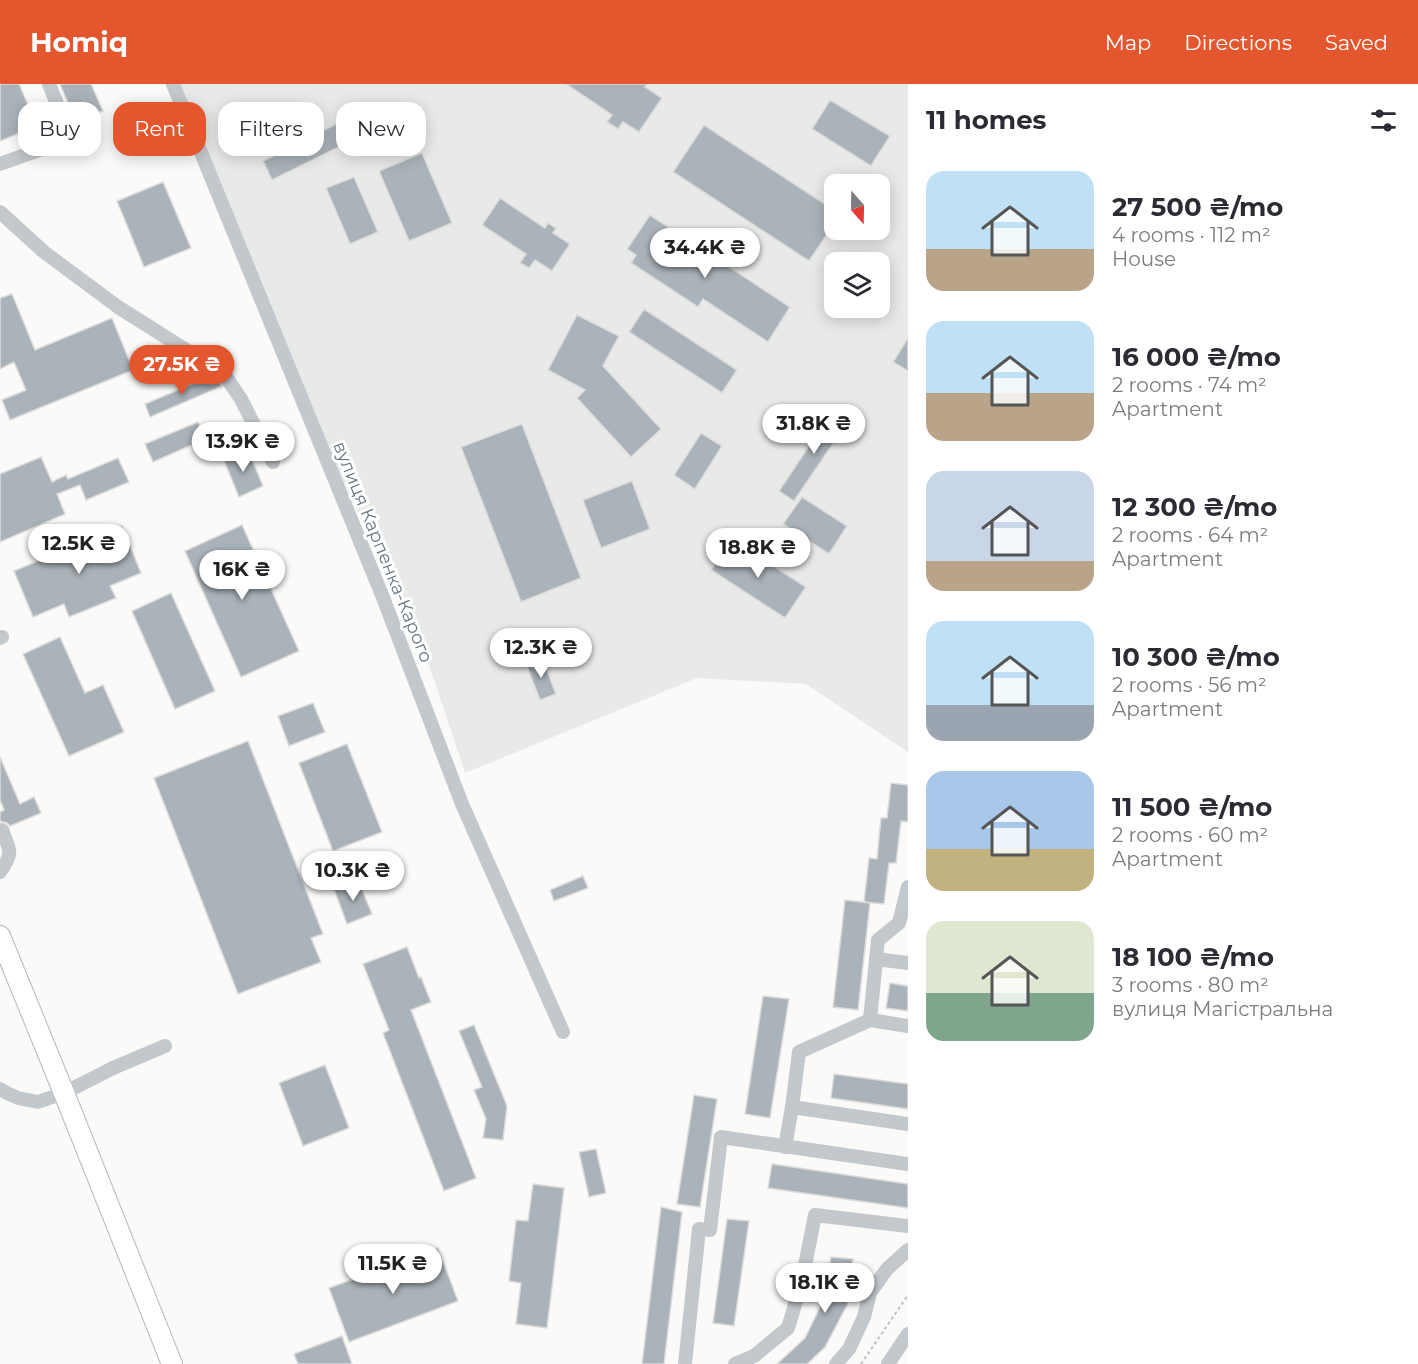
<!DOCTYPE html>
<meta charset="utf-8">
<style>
body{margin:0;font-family:Montserrat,sans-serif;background:#f2f2f3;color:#2b2b33;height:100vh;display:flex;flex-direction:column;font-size:22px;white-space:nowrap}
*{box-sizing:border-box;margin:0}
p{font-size:20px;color:#7c7c81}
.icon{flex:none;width:33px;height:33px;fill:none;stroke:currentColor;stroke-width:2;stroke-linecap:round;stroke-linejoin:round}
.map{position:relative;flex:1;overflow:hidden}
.details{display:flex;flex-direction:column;background:#fff;width:510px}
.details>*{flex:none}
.guide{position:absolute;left:18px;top:18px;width:570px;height:54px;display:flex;gap:12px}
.needle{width:39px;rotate:160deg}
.controls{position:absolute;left:824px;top:90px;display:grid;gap:12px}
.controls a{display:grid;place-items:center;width:66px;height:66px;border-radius:12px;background:#fff;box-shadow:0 3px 15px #0003;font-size:30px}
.price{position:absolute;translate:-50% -51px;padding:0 14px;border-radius:21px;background:#fff;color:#222;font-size:20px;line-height:39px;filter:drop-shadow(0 2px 3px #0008)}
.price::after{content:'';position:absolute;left:50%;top:36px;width:18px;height:14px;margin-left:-9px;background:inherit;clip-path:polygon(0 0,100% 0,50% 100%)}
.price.on{background:#e4572e;color:#fff}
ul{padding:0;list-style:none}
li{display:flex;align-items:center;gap:18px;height:150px;padding:0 18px}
li span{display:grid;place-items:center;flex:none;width:168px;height:120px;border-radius:18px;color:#555}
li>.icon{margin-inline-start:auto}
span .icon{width:72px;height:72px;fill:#fffc;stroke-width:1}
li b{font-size:26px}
h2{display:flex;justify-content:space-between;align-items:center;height:72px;padding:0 18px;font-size:26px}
.pill{padding:0 21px;border-radius:18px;background:#fff;box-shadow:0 3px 15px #0003;font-size:21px;line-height:54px}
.pill.on{background:#e4572e;color:#fff}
header{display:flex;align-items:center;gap:36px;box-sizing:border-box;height:84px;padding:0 30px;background:#e4572e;color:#fff}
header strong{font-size:28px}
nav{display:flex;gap:33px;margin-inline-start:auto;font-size:21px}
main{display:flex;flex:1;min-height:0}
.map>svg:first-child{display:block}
</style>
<header>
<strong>Homiq</strong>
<nav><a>Map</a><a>Directions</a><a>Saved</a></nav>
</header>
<main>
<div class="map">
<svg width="908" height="1280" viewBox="0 0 908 1280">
<rect width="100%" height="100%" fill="#fafaf8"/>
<path fill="#e8e9e9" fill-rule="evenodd" d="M175 0H908V668L806 600 697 594 465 689 426 572 271 245ZM834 100H879V146H834ZM834 178H879V224H834Z"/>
<g fill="#aab3b9" stroke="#dcdcda" stroke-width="1.5">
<path d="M0 0H19L37 42 0 57Z"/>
<path d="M60 0H91L103 27 76 38Z"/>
<path d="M566 0H647L645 3 662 14 639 48 623 38 618 45 607 38 612 31Z"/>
<path d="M830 16 890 52 871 82 812 45Z"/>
<path d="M346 35 355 55 272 96 263 77Z"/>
<path d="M704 41 834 126V140L809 177 673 88Z"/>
<path d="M422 69 452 139 409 157 379 87Z"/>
<path d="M354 93 378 148 350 160 326 104Z"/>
<path d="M163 98 191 164 144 183 117 117Z"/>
<path d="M500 114 545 144 548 139 556 144 553 149 570 160 552 187 535 176 529 184 520 179 526 170 482 141Z"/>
<path d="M650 131 790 223 768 258 703 215 698 223 631 179 636 171 627 165Z"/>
<path d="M12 210 35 266 112 234 133 286 10 336 2 316 26 306 14 278 0 285V214Z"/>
<path d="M644 225 737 286 722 309 629 248Z"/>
<path d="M577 231 619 252 603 282 661 345 631 373 577 314 585 306 548 286Z"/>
<path d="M908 254V287L893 278Z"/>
<path d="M211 292 218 297 222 302 150 333 145 320Z"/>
<path d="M833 326 849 336 794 417 779 407Z"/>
<path d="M198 338 205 355 153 378 145 360Z"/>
<path d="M522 340 581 494 521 518 461 363Z"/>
<path d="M701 349 722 362 695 405 674 391Z"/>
<path d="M248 366 263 402 239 413 224 376Z"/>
<path d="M41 373 52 398 66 391 68 395 118 374 129 398 86 416 80 401 57 410 65 430 0 458V390Z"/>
<path d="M632 397 650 445 601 464 583 416Z"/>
<path d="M802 413 847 442 829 470 783 440Z"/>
<path d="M242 441 299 567 241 593 185 467Z"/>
<path d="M122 442 141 489 110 502 116 514 69 533 64 520 33 533 14 487Z"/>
<path d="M731 455 806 503 785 534 711 486Z"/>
<path d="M171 509 215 607 175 625 132 527Z"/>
<path d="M60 553 85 609 103 601 124 648 69 672 23 570Z"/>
<path d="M542 573 556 610 540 616 526 580Z"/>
<path d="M313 619 325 648 289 662 278 632Z"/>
<path d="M248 657 323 850 311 854 321 878 238 910 154 694Z"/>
<path d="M347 660 382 748 333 767 299 679Z"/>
<path d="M0 673 20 720 34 713 41 729 10 742 7 739 0 737V728L4 726 0 716Z"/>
<path d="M891 699 908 701V738L901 737 896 779H889L884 820 864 818 869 774 877 775 881 734H887Z"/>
<path d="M583 792 588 804 554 817 550 806Z"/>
<path d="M358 796 372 830 347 840 334 805Z"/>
<path d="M845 816 870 819 858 926 833 923Z"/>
<path d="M407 863 419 894 421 893 431 918 411 926 476 1094 444 1107 383 949 389 946 363 880Z"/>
<path d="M890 899 908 902V927L886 924Z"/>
<path d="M763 912 789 915 770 1034 745 1030Z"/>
<path d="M474 941 507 1022 503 1056 483 1054 486 1035 474 1006 482 1003 459 947Z"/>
<path d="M325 981 349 1044 303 1062 279 999Z"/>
<path d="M834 990 908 1000V1025L831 1014Z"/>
<path d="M694 1011 717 1015 700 1123 677 1120Z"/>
<path d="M596 1065 606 1109 589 1113 579 1068Z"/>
<path d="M772 1080 908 1100V1124L768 1104Z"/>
<path d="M533 1100 564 1104 547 1244 516 1240 521 1199 509 1197 516 1136 528 1137Z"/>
<path d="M661 1123 682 1128 664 1280H642Z"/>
<path d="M727 1135 749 1137 734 1242 713 1239Z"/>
<path d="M438 1164 458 1217 349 1258 329 1204Z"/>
<path d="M831 1173 853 1175 847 1221 825 1263 807 1280H777L805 1254 824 1215Z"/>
<path d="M342 1252 352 1280H298L294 1270Z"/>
</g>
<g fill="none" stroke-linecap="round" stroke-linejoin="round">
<defs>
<path id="highway" d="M0 852 64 1009 172 1280"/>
</defs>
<use href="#highway" stroke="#b4b9bd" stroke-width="22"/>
<path stroke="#bbbfc2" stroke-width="2" stroke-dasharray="3 3" stroke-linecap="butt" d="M861 1280 908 1211"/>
<g stroke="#c3c8cc" stroke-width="14">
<path d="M173 0 382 511 462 720 563 948"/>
<path d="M0 80 62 58 66 51V42L49 0"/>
<path d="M0 128 44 168 118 223 224 290 241 315 273 378"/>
<path d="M0 554 2 553"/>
<path d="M0 788C14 768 10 768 2 746"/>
<path d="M876 875 908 879"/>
<path d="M870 936 878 856 899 839 908 803"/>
<path d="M0 1005 7 1009 18 1014 38 1018 64 1009 113 984 165 962"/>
<path d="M792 1023 799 968 870 936 908 942"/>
<path d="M785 1063 792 1023 908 1040"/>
<path d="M685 1280 699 1145 710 1146 721 1053 908 1080"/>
<path d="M735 1280 754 1272 788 1244 802 1197 815 1131 908 1142"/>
<path d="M836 1280 849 1265 864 1233 870 1209 887 1185 908 1166"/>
<path d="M888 1280 908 1250"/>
</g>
<use href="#highway" stroke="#fff" stroke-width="20"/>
</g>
<g text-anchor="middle" stroke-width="6" stroke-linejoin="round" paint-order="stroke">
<g font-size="18" fill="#657683" stroke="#fff">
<text transform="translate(383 468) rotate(68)" y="6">вулиця Карпенка-Карого</text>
</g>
</g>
</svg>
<div class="controls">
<a><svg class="needle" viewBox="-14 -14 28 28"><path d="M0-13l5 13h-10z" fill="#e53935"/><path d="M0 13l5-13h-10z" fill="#7c7c81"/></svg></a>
<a><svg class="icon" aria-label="layers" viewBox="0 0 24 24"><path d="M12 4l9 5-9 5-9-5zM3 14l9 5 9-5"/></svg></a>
</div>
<b class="price" style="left:705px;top:195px">34.4K ₴</b>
<b class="price on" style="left:182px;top:312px">27.5K ₴</b>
<b class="price" style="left:814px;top:371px">31.8K ₴</b>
<b class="price" style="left:243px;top:389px">13.9K ₴</b>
<b class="price" style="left:79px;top:491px">12.5K ₴</b>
<b class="price" style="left:758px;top:495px">18.8K ₴</b>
<b class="price" style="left:242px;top:517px">16K ₴</b>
<b class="price" style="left:541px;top:595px">12.3K ₴</b>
<b class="price" style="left:353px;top:818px">10.3K ₴</b>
<b class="price" style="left:393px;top:1211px">11.5K ₴</b>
<b class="price" style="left:825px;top:1230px">18.1K ₴</b>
<div class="guide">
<a class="pill">Buy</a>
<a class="pill on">Rent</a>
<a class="pill">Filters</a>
<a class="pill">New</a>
</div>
</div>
<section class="details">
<h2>11 homes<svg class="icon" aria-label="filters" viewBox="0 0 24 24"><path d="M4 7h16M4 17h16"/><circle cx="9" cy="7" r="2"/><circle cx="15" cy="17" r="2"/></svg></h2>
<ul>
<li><span style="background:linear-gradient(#bfe0f5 65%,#b9a48a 0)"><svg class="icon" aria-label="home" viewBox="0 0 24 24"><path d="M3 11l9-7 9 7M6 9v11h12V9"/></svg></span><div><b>27 500 ₴/mo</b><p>4 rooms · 112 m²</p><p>House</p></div></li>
<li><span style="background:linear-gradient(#bfe0f5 60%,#b9a48a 0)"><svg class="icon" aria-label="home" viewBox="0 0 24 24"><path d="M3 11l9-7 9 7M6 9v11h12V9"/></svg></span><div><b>16 000 ₴/mo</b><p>2 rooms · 74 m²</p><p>Apartment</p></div></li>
<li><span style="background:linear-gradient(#c9d6e8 75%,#b9a48a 0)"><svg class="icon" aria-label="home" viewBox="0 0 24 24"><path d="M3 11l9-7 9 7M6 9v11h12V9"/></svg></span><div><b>12 300 ₴/mo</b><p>2 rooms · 64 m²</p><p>Apartment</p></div></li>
<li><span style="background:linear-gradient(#bfe0f5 70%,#9aa5b1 0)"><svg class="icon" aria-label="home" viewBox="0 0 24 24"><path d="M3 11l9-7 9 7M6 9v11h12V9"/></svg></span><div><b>10 300 ₴/mo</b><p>2 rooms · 56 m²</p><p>Apartment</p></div></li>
<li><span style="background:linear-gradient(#a9c7e8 65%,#c2b280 0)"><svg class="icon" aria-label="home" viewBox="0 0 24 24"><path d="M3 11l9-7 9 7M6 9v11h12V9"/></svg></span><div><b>11 500 ₴/mo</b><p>2 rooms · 60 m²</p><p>Apartment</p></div></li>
<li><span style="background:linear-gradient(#dfe7d0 60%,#7fa58c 0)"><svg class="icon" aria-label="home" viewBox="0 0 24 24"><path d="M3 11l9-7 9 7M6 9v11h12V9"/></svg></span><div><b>18 100 ₴/mo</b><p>3 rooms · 80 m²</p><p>вулиця Магістральна</p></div></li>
</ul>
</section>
</main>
